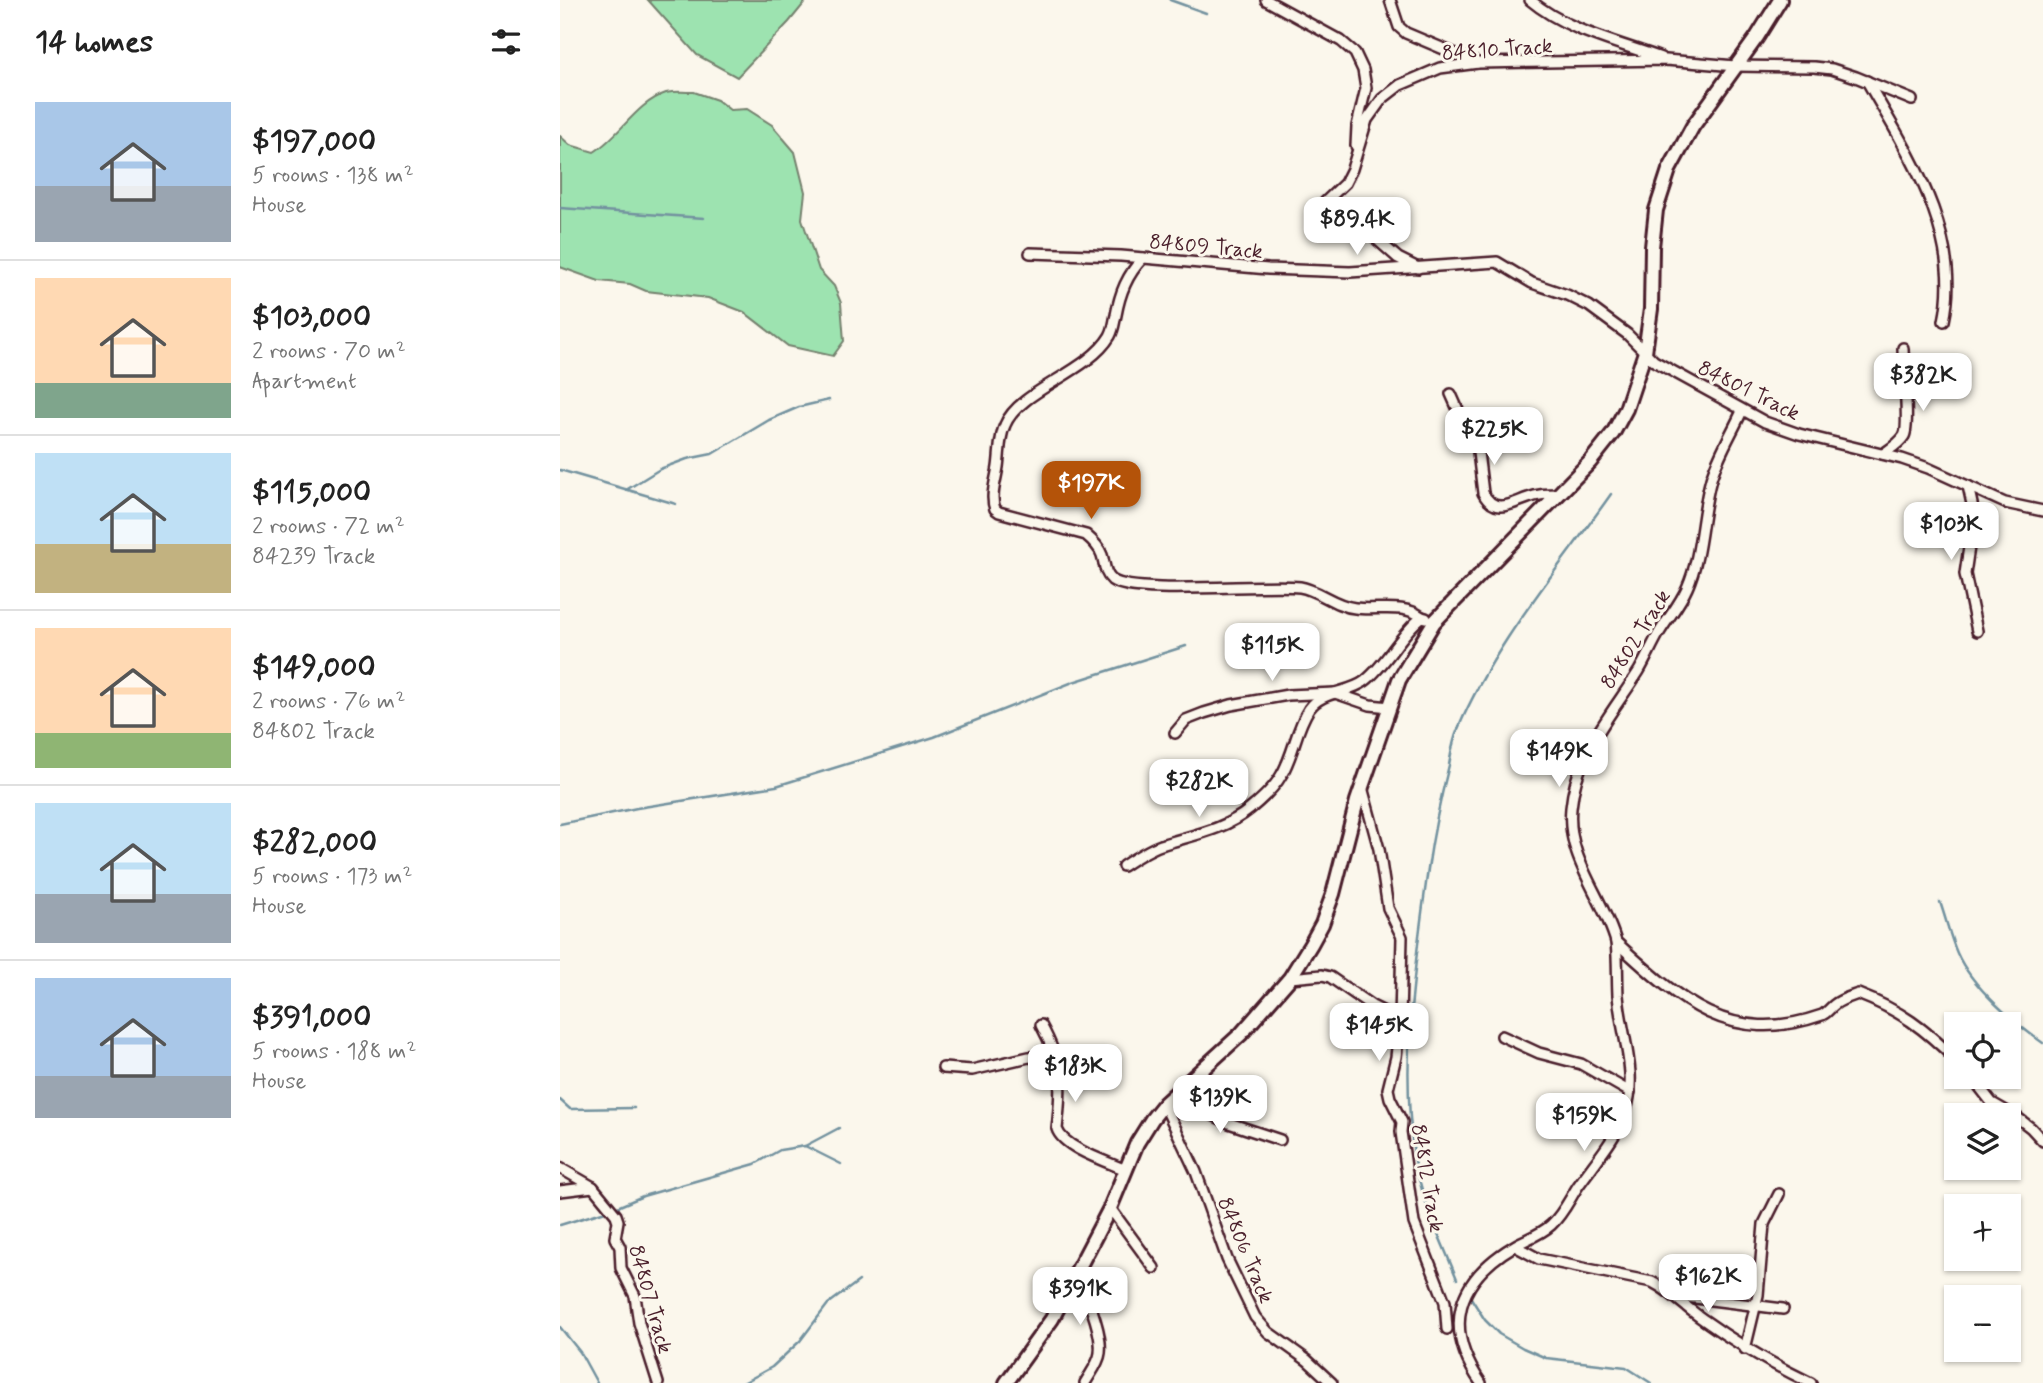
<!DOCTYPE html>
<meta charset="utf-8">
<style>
body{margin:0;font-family:Mynerve,sans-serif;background:#f6f6f6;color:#222;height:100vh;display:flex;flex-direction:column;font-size:26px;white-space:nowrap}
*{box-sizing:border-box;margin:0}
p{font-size:23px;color:#767676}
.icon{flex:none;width:38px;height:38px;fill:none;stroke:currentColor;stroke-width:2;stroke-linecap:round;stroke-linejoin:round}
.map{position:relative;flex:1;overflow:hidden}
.drawer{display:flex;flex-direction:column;background:#fff;width:560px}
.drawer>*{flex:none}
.buttons{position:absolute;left:1384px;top:1012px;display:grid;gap:14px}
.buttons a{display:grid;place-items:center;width:77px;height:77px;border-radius:0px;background:#fff;box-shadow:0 2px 5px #0004;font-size:35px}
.price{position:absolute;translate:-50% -60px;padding:0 16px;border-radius:14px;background:#fff;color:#222;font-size:23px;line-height:46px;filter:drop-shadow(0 2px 4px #0008)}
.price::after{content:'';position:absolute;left:50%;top:42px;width:21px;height:16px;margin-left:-10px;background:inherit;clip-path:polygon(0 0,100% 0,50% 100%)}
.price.on{background:#b45309;color:#fff}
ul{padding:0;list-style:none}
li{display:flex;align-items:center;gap:21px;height:175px;padding:0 35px}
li+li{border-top:2px solid #e0e0e0}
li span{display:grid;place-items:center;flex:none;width:196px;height:140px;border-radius:0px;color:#555}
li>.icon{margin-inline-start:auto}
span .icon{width:84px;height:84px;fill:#fffc;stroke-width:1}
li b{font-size:30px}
h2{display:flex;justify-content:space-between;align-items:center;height:84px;padding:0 35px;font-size:30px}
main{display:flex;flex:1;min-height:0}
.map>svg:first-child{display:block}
</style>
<main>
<section class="drawer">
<h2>14 homes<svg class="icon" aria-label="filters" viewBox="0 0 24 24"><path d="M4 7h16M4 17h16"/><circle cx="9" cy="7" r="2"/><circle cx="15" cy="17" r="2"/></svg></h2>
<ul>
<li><span style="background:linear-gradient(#a9c7e8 60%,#9aa5b1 0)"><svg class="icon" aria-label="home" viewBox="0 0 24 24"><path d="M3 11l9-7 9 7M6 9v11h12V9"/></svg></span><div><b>$197,000</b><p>5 rooms · 138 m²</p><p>House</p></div></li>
<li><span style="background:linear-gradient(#ffd9b3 75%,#7fa58c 0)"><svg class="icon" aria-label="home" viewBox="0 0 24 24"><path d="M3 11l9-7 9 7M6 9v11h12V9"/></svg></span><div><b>$103,000</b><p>2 rooms · 70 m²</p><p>Apartment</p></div></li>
<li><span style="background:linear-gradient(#bfe0f5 65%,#c2b280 0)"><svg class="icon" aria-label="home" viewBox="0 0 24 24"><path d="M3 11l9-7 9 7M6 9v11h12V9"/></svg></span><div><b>$115,000</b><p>2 rooms · 72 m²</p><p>84239 Track</p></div></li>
<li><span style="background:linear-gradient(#ffd9b3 75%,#8fb573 0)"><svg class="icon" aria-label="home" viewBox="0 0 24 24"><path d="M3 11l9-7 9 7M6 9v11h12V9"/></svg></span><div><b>$149,000</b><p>2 rooms · 76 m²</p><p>84802 Track</p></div></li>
<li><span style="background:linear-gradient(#bfe0f5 65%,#9aa5b1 0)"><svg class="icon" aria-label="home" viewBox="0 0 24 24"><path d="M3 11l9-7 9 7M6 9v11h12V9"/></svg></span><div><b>$282,000</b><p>5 rooms · 173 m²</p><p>House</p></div></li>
<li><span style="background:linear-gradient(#a9c7e8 70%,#9aa5b1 0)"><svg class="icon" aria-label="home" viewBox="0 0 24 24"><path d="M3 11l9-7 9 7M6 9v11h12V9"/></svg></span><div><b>$391,000</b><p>5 rooms · 188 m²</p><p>House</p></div></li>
</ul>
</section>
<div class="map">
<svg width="1483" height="1383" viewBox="0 0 1483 1383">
<rect width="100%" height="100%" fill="#fbf7ec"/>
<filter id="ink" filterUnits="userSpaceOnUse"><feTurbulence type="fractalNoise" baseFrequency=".0143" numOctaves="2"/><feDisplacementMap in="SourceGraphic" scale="14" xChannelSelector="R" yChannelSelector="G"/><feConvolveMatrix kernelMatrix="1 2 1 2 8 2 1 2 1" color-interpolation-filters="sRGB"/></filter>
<g filter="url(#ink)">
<g fill="#9de3b0" stroke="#74816e" stroke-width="2">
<path d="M88 0H247L229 22 177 77 137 55Z"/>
<path d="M134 92 157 100 170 110 187 109 212 125 235 152 245 192 242 219 259 270 274 286 281 303 284 341 273 356 228 346 184 312 148 298 86 291 70 284 39 281 0 267V136L10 145 34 152C60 136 76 103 106 93 114 91 125 92 134 92Z"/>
</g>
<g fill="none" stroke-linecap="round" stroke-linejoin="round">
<g stroke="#73929f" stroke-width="2.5">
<path d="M610 0 646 13"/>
<path d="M0 208 144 218"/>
<path d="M0 470 116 504"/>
<path d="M66 490 100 469 127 459 152 454 209 420 239 407 269 400"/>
<path d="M0 824 77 808 216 786 374 737 513 682 626 646"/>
<path d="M1380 902C1386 919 1390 937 1397 953 1412 987 1454 1023 1483 1043"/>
<path d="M0 1100 10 1109 74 1108"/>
<path d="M245 1146 279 1128"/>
<path d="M55 1208 83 1196 195 1164 220 1150 245 1146 281 1164"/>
<path d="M0 1225 49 1210"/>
<path d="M897 1279C881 1239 860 1198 854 1154 840 1060 855 963 868 869 873 834 880 800 889 765 891 753 893 740 898 729 935 642 997 571 1051 494"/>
<path d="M911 1298 925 1320 939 1334 963 1348 986 1358 1066 1367 1091 1383"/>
<path d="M0 1327 20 1352 37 1383"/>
<path d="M183 1383 212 1367 240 1341 268 1304 299 1281"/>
</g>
<defs>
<g id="street">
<path d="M706 0 781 41 795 53 803 70 806 88 797 126 796 146"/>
<path d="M830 0 839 27 846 33 917 63"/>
<path d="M970 0C1007 31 1057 42 1101 58"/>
<path d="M1307 81C1348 153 1403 234 1384 321"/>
<path d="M470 253 561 256 708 269 790 272 937 262 972 283 1007 295 1029 306 1067 334 1094 361 1205 422 1239 434 1342 459 1368 468 1445 503 1483 511"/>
<path d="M583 258C567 275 560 293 556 315 554 323 554 329 550 336 528 373 459 390 445 425 439 437 440 454 438 467 436 480 430 497 435 509L439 512 526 535C532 540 539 546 542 555 545 564 544 573 552 580 574 596 704 583 740 587 759 590 774 606 795 608 817 611 844 603 862 617"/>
<path d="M858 268 838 258 805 229 764 203 785 183 792 169 807 120 822 99 840 85 880 68 918 63 1106 60 1175 66 1254 67 1272 69 1296 77 1352 100"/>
<path d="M891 394 899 412 916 436 923 493C935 515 950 504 968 498 978 494 987 494 998 494"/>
<path d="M1182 411C1172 433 1158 455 1151 479 1141 514 1142 555 1127 588 1120 604 1108 618 1099 633 1092 645 1086 659 1079 671 1051 715 1016 753 1011 808 1006 859 1043 896 1056 942 1120 1001 1170 1047 1262 1015 1267 1013 1269 1009 1274 1005 1281 999 1290 997 1298 994 1340 1010 1365 1029 1396 1060"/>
<path d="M1323 454C1330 449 1339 444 1344 436 1350 427 1343 365 1343 348"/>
<path d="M1408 486 1414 513 1405 574 1417 631"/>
<path d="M615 733 626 720 644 713 671 705 728 695 775 693 810 705 830 707"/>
<path d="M802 787 819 849 828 908 842 937 840 1020 836 1057 828 1089 830 1098 842 1122 841 1132 854 1223 885 1302 887 1329"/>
<path d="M563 866C575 858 587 850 601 845 632 835 663 831 690 809 701 800 715 787 722 774 734 753 736 729 749 709 762 690 788 694 805 681 828 663 839 635 862 617L866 618"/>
<path d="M730 978 762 975 770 977 812 1006 840 1020"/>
<path d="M481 1025C503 1065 502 1084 497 1129 503 1148 548 1162 566 1170"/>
<path d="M942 1036 979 1053 1021 1064 1070 1092"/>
<path d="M383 1068 412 1070 469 1057 497 1059"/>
<path d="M1411 1076 1432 1103 1458 1118 1471 1128 1483 1141"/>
<path d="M615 1096 669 1123 720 1140"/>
<path d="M604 1104 636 1172 667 1259 695 1317 708 1332 747 1360 772 1383"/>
<path d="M0 1168 33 1187 56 1215 58 1221 55 1238 60 1247 61 1268 75 1296 79 1323 98 1383"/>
<path d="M0 1191 33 1187"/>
<path d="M550 1208 594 1268"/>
<path d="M955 1246 979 1259 1092 1282C1112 1292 1126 1308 1144 1320 1179 1345 1213 1365 1251 1383"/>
<path d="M517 1272C525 1293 543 1331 540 1353 539 1363 530 1374 525 1383"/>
<path d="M1114 1293 1127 1297 1223 1309"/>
<path d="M1185 1349 1198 1295 1204 1224 1219 1194"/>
<path d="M921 1383C882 1327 897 1280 954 1246 966 1239 980 1235 991 1225 1003 1214 1009 1200 1018 1186 1034 1163 1057 1138 1066 1110 1078 1073 1061 1033 1058 995 1057 977 1058 960 1056 942"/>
</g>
<path id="secondary" d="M446 1383 492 1319 550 1208 577 1143 592 1119 604 1104 681 1034 730 978 751 944 762 924 773 894 797 801 839 680 874 622 1030 462 1053 433 1066 409 1085 352 1091 309 1092 247 1096 210 1109 170 1133 126 1197 37 1220 0"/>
</defs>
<use href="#street" stroke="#4a1f2b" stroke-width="14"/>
<use href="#secondary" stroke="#4a1f2b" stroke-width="18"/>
<use href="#street" stroke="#fbf7ec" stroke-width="9"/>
<use href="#secondary" stroke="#fbf7ec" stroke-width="12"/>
</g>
</g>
<g text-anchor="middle" stroke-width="6" stroke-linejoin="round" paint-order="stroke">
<g font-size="21" fill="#4a1f2b" stroke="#fbf7ec">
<text transform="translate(937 49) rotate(-4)" y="7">84810 Track</text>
<text transform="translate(646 246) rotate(5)" y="7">84809 Track</text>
<text transform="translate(1189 390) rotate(26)" y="7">84801 Track</text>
<text transform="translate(1075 639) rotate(-58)" y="7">84802 Track</text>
<text transform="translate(868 1178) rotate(80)" y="7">84812 Track</text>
<text transform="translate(686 1250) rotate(67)" y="7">84806 Track</text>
<text transform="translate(91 1299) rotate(74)" y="7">84807 Track</text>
</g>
</g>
</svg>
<div class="buttons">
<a><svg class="icon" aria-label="locate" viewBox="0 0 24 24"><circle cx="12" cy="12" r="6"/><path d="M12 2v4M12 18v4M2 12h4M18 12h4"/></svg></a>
<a><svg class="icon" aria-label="layers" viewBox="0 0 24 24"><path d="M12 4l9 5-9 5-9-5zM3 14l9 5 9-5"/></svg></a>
<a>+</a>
<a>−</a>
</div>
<b class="price" style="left:797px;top:257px">$89.4K</b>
<b class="price" style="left:1363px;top:413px">$382K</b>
<b class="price" style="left:934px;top:467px">$225K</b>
<b class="price on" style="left:531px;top:521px">$197K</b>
<b class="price" style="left:1391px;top:562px">$103K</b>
<b class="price" style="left:712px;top:683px">$115K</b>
<b class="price" style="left:999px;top:789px">$149K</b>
<b class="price" style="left:639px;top:819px">$282K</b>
<b class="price" style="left:819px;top:1063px">$145K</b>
<b class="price" style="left:515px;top:1104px">$183K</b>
<b class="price" style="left:660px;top:1135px">$139K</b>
<b class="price" style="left:1024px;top:1153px">$159K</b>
<b class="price" style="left:1148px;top:1314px">$162K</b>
<b class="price" style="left:520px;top:1327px">$391K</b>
</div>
</main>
